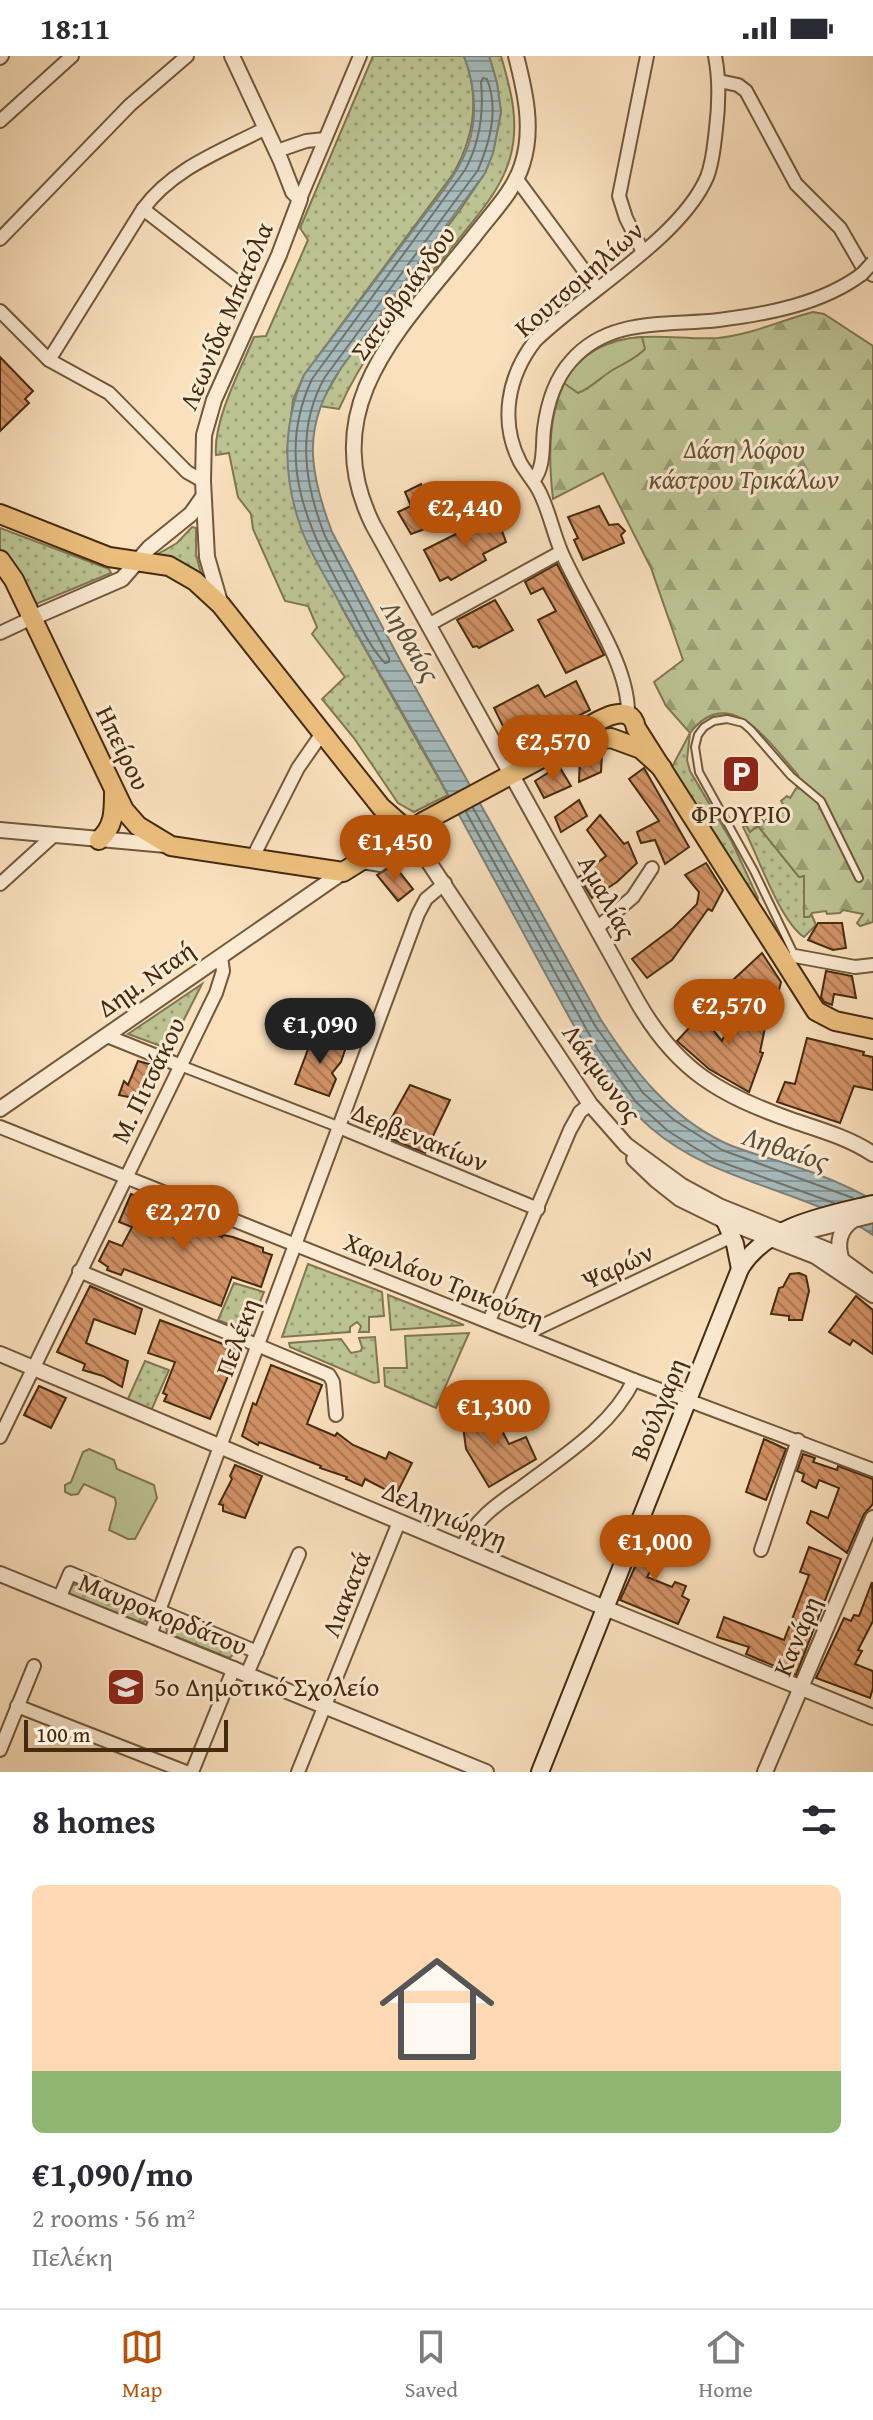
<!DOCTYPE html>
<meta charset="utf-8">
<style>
body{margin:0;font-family:"Gentium Book Plus",serif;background:#f2f2f3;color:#2b2b33;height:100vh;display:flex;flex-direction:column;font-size:30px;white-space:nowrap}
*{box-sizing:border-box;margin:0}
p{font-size:26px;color:#7c7c81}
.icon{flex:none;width:44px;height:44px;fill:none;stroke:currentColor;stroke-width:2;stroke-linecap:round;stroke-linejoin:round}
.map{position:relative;height:1716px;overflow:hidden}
.drawer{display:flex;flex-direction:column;background:#fff;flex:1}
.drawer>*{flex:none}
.scale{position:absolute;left:24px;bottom:20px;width:204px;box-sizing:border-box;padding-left:8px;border:4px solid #442b0f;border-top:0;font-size:22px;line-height:28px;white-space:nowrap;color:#442b0f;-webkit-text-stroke:6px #fcebd4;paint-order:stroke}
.price{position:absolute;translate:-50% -68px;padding:0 18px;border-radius:28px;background:#b45309;color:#fff;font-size:26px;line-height:52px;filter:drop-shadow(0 2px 4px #0008)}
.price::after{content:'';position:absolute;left:50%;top:48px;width:24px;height:18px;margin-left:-12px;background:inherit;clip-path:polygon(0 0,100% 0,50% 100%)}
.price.current{background:#222;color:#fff}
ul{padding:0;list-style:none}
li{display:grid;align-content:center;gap:16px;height:424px;padding:0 32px}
li span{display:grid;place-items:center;height:248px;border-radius:12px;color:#555}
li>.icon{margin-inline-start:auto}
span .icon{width:144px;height:144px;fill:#fffc;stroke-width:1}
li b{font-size:34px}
h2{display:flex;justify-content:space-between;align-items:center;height:96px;padding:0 32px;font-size:34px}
.status{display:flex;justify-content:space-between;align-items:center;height:56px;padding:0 40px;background:#fff;direction:ltr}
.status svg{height:22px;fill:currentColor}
.tab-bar{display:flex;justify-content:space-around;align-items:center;height:112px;border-top:2px solid #e1e1e2;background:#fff;font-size:22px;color:#7c7c81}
.tab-bar a{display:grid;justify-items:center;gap:4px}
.tab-bar .current{color:#b45309}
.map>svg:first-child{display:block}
</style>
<div class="status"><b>18:11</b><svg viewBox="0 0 49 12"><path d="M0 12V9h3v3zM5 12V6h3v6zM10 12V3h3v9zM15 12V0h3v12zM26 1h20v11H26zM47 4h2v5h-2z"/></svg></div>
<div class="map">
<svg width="873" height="1716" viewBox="0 0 873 1716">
<defs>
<pattern id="grass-dots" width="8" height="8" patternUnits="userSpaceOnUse" patternTransform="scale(2)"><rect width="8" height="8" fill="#bcc393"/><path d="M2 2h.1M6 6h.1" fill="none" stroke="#9a9f76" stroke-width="1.8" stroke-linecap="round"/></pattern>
<pattern id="forest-firs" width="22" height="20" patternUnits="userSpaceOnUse" patternTransform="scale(2)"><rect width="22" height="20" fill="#bcc393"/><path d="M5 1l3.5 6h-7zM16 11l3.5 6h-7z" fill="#9a9f76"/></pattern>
<pattern id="water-rules" width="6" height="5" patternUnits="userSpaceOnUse" patternTransform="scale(2)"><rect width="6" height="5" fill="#a4babc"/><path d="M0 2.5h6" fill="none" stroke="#879797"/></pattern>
<pattern id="building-back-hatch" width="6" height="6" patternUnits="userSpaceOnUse" patternTransform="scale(2)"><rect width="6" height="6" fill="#d39367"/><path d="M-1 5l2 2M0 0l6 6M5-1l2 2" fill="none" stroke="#ad7853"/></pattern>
</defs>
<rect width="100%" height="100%" fill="#fae0bd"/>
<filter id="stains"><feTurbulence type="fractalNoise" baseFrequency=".0025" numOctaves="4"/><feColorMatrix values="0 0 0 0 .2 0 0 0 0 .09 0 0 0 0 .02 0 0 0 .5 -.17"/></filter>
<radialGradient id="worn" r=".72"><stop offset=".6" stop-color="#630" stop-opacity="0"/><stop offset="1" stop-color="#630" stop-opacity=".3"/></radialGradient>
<g fill="url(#grass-dots)" stroke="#807751" stroke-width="2">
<path d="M373 0H464C480 41 475 80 453 118L304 319 293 344 287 396 342 552 448 739 414 756 398 747 354 682 322 643 345 621 312 578 317 571 308 550 285 545 253 473 251 458 238 441 229 397 216 399C213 364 241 313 254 281L266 280 308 184 300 172Z"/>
<path d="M489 0H501C511 34 520 67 510 102 501 135 475 162 454 189 412 241 366 291 339 353L319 350 341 312 460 154 485 117 493 97 501 56 497 27Z"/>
<path d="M192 471 196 472V498L202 521 158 498 177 487Z"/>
<path d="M0 472 109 513 111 517 36 548 18 514 0 495Z"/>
<path d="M690 677 687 704 690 715 732 786 758 842 757 846 672 711Z"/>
<path d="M746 769 750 775 758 770 799 821 804 819 805 856 811 857 816 869 804 881C779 864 758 799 743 771Z"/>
<path d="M202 928 169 993 128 978Z"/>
<path d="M308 1208 382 1236 384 1260 369 1261V1276H359L361 1270 357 1266 350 1271V1276L282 1281Z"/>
<path d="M234 1227 264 1236 248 1276 218 1264Z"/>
<path d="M388 1239 464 1269 391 1274Z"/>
<path d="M469 1277 436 1352 385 1330 384 1312H407L405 1280Z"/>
<path d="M375 1281 379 1326 374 1327 290 1291 289 1287 341 1283 351 1297 361 1295 362 1291 359 1282Z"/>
<path d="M145 1305 169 1314 151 1355 127 1345Z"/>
<path d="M74 1528 146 1557 148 1564 142 1567 70 1538 68 1533Z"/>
<path d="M171 1567 233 1593 234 1598 229 1602 167 1577 166 1570Z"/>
</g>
<path fill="url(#forest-firs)" stroke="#807751" stroke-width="2" d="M813 256 824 258 873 290V866L860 870 857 867 863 858 843 854 840 857 827 858 826 855 812 857 809 861H804V820L799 821 758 770 750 776 746 769 759 761 764 766 783 748 781 745 787 740 790 742 800 726 798 719C771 689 730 625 690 677L666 650 654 626 683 604 651 512 603 417 553 443C545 375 549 294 632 282 660 278 690 284 718 282 750 279 782 264 813 256Z"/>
<g fill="#bcc393" stroke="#807751" stroke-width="2">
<path d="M642 281 645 293C634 304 624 307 611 315 600 322 591 332 578 337L564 327C579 297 609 283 642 281Z"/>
<path d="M89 1393 114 1404 117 1413 154 1429 157 1442 135 1483H128L109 1474 116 1448 115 1442 84 1428 78 1438 71 1439 65 1436V1429L71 1426 83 1396Z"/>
</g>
<path fill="url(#water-rules)" stroke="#7e8177" stroke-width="2" d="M464 0H489L497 27 501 56 493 97 485 117 341 312C302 369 308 413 332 476L401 606 601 964C634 1015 669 1060 725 1087 747 1097 771 1102 794 1110 822 1119 848 1130 873 1144V1179C803 1132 716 1128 651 1072 603 1030 573 968 543 913 506 846 470 778 433 711 402 654 368 599 337 542 325 520 310 497 301 472 283 421 282 369 304 319 340 272 375 224 411 177 430 150 457 122 468 90 478 60 475 29 464 0Z"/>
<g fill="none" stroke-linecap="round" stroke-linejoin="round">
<g stroke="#747266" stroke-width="2">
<path d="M483 22 487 23C499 54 490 85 478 114L325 321C296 372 304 427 325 480L389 602V606L385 607C369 591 358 564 347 544 308 472 274 404 312 323L465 114C480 86 484 57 481 26Z"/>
<path d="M473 752 594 968 643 1037 674 1064 722 1094 853 1142"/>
<path d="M466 756 598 994 636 1046 668 1075 713 1103 834 1147"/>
</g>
</g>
<g fill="url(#building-back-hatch)" stroke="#442b0f" stroke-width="2">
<path d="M0 301 33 335 25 343 29 347 0 375Z"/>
<path d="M421 428 426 438 447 428 466 458 411 478 398 456 411 450 405 436Z"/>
<path d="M599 450 609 469 618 468 625 475 621 479 624 487 583 504 574 484 578 482 568 461Z"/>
<path d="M496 458 506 486 483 498 486 504 451 524 448 521 440 525 424 494Z"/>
<path d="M557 508 604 599 566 617 538 564 556 555 543 532 531 538 525 526Z"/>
<path d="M495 544 513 574 479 592 477 590 473 591 457 564Z"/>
<path d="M576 625 590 654 514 692 494 652 538 629 545 641Z"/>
<path d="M590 697H602L601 716 579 726 580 699Z"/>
<path d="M559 710 571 730 544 742 535 725Z"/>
<path d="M644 712 689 791 665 808 655 784 641 787 637 776 659 765 629 723Z"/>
<path d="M579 744 587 760 561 776 555 761Z"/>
<path d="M600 759 624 788 628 786 637 807 617 826 592 842 579 821 606 800 587 774Z"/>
<path d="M706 807 723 834 712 855 708 853 672 904 647 922 632 903 673 872 697 848 699 836 685 819Z"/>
<path d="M394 809 413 833 398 845 377 819Z"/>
<path d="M818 867H842L846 892 833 894 808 884Z"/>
<path d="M762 897 781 926 773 959 733 924Z"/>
<path d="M826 915 852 920 856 942 834 938 832 949 824 946 821 941Z"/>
<path d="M737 952 767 962 760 996 763 997 749 1036 709 1013 677 985 701 959 722 985Z"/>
<path d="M313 980 346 991 341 1006 332 1017 336 1023 329 1040 295 1028Z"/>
<path d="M807 982 864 996 863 999 873 1001V1034L854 1030 840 1067 777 1046 785 1026 795 1028Z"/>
<path d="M138 1005 156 1010 146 1031 151 1033 147 1045 119 1039 124 1025 128 1029Z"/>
<path d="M410 1029 450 1044 425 1097 382 1079Z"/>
<path d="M131 1138 207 1168 204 1174 222 1181 223 1179 233 1181 263 1192V1196L272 1199 261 1231 232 1221 221 1250 124 1213 121 1219 107 1214 108 1211 99 1205 109 1185 122 1190 132 1171 119 1166Z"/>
<path d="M799 1217 806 1220 809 1235 802 1264H789V1260L771 1258 779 1232 783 1231 790 1218Z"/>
<path d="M90 1230 142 1253 135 1278 94 1263 86 1287 128 1305 122 1331 103 1320 83 1314 85 1308 57 1296Z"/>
<path d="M856 1240 873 1254V1298L853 1284 850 1289 829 1276Z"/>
<path d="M160 1264 239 1294 210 1363 164 1345 167 1339 163 1337 175 1306 148 1297Z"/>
<path d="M271 1309 322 1329 307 1368 335 1380 337 1377 353 1389 386 1403 389 1396 412 1407 396 1439 365 1423 362 1430 346 1423 347 1421 320 1412 321 1410 259 1386 258 1389 242 1380 253 1347 256 1349Z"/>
<path d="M39 1330 66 1342 51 1372 24 1359Z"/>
<path d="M489 1350 509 1388 526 1381 536 1403 489 1431 466 1393 463 1370 466 1368V1361Z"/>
<path d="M764 1383 786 1393 766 1444 746 1436Z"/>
<path d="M803 1398 815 1402 813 1406 837 1414 838 1410 873 1423V1448L864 1458 847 1497 807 1467 811 1455 828 1462 839 1432 819 1424 816 1432 802 1425 804 1418 797 1415Z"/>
<path d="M235 1409 262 1420 245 1462 223 1455V1449L219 1448 232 1423 230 1420Z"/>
<path d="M653 1471 667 1476 666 1479 672 1482 669 1492 663 1493 647 1521 672 1531 675 1526 686 1530 682 1540 689 1544 678 1568 620 1544Z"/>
<path d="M809 1491 841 1503 796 1619 746 1598 749 1591 717 1581 724 1561 784 1584 809 1519 800 1516Z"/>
<path d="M872 1526 873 1565 858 1594 862 1595 855 1608 873 1615V1632L870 1642 816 1622 844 1562 851 1565 854 1559 859 1560Z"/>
</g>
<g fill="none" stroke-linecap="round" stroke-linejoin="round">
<defs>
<g id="service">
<path d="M362 809 380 812 395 801 397 789"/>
<path d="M795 900 754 815 699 716 695 691 698 679 704 671 714 665 727 663 743 667 751 674 791 720 821 745 859 822"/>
</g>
<path id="pedestrian" d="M179 1009 339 1071"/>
<g id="minor">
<path d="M0 2 2 0"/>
<path d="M719 25 738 29 746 35 796 128 840 172 862 210 873 219"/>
<path d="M0 65 72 0"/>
<path d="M277 95 306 85 325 83"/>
<path d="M516 122 597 232"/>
<path d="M300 143 360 0"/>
<path d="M143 153 241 229"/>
<path d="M0 183 130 49 187 0"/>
<path d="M643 196 626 162 619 140 647 0"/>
<path d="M0 255 49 304 109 337 187 416 203 425"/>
<path d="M49 304 143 153C173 112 222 95 266 72"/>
<path d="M533 425C545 411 542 390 544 373 547 349 555 323 571 305 609 261 666 270 719 264 767 258 822 248 862 218"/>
<path d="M430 568 561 496"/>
<path d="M0 577 32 562"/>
<path d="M628 658C629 606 581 543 561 495 553 476 549 455 540 437 535 426 526 417 520 406 499 365 508 320 535 285 584 237 681 182 707 121 713 106 714 89 716 73 719 48 720 25 715 0"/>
<path d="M253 801 298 712 323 676"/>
<path d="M0 828 53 780"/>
<path d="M597 872 633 841 652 812"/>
<path d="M795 900 855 911 873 909"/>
<path d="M107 980 179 1009"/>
<path d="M0 1071 634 1324 873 1414"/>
<path d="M339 1071 538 1153"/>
<path d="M79 1215 329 1319 333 1326 336 1359"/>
<path d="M489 1265 570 1074 580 1056 590 1048"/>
<path d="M523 1279 732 1180"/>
<path d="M0 1381 216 937 223 915 221 901"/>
<path d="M462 1492C475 1463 496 1449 522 1431 563 1400 611 1371 634 1324"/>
<path d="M761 1494 798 1384"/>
<path d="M59 1543 70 1517 257 1596"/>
<path d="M150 1579 418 858 426 843 445 827"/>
<path d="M247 1618 299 1498"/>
<path d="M17 1650 186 1716"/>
<path d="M0 1694 34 1610"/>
<path d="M192 1716 234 1612"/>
<path d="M298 1716 399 1466"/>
</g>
<g id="tertiary">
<path d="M516 0C525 35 534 73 522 109 514 135 491 158 475 179 405 268 313 348 373 469L637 945C677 1015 720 1039 794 1065 821 1074 849 1082 873 1098"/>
<path d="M220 546 207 501 203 425 204 379 214 344 279 199 300 143 293 136 281 105 232 0"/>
<path d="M32 562 122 523 149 492 191 458 203 441"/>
<path d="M0 774 166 789"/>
<path d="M408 775 590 1048 626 1089 682 1130 719 1150 828 1194 873 1227"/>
<path d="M0 1053 343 816"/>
<path d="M634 1103 656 1124 680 1143 725 1165 815 1200 873 1239"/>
<path d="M792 1175 812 1174 873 1159"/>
<path d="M841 1202C837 1187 839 1174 853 1164"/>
<path d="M0 1298 605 1552 873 1661"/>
<path d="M0 1518 486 1716"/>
<path d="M765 1716 873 1462"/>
</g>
<g id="secondary">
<path d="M725 1165 735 1188 740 1213"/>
<path d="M540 1716 740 1213C766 1169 827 1159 873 1148"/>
</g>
<g id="primary">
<path d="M0 458 109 501 169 510 195 525 221 549 381 751 408 775"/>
<path d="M0 504 14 524 124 754 138 770 171 790 343 816 423 766 566 689 611 682 641 693 662 712"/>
<path d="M571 681C587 672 630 639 636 672L816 955 835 965 873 973"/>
<path d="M99 784C114 771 114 756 114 737"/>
</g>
</defs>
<use href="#service" stroke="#72583a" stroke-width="10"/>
<use href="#pedestrian" stroke="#72583a" stroke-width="13"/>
<use href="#minor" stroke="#72583a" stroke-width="16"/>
<use href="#tertiary" stroke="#72583a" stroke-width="18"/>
<use href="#secondary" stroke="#442b0f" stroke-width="20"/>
<use href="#primary" stroke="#442b0f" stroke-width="22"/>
<use href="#service" stroke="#fcebd4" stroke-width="6"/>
<use href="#pedestrian" stroke="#fcebd4" stroke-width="9"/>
<use href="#minor" stroke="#fcebd4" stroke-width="12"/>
<use href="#tertiary" stroke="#fcebd4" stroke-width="14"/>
<use href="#secondary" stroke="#fcebd4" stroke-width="16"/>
<use href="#primary" stroke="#edc07e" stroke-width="18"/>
<defs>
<path id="minor-bridge" d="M862 218 873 206"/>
</defs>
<use href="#minor-bridge" stroke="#72583a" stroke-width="16" stroke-linecap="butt"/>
<use href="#minor-bridge" stroke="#fcebd4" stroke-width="12"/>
</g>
<defs>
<symbol id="parking-square" viewBox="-11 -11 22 22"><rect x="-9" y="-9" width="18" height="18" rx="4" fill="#8f2418" stroke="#fcebd4"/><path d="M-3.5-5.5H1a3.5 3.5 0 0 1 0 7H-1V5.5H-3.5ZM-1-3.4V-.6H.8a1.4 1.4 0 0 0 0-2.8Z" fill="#fff"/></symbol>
<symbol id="school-square" viewBox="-11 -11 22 22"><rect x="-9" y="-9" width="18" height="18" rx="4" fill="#8f2418" stroke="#fcebd4"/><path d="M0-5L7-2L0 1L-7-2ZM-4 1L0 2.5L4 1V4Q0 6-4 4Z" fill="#fff"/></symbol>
</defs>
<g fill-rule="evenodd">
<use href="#parking-square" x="719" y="696" width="44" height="44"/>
<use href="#school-square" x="104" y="1609" width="44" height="44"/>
</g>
<g text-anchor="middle" stroke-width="6" stroke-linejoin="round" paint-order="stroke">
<g font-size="26" fill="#442b0f" stroke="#fcebd4">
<text transform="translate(579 223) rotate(-41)" y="9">Κουτσομηλίων</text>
<text transform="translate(403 237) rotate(-54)" y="9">Σατωβριάνδου</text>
<text transform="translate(226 260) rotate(-67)" y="9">Λεωνίδα Μπατόλα</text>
<text transform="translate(123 692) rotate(64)" y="9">Ηπείρου</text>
<text transform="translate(607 841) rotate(61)" y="9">Αμαλίας</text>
<text transform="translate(146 923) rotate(-35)" y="9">Δημ. Νταή</text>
<text transform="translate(602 1017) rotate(54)" y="9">Λάκμωνος</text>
<text transform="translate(148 1024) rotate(-64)" y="9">Μ. Πιτσάκου</text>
<text transform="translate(420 1081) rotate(22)" y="9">Δερβενακίων</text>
<text transform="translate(618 1210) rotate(-25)" y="9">Ψαρών</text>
<text transform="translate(444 1224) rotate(22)" y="9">Χαριλάου Τρικούπη</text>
<text transform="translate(237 1281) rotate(-70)" y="9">Πελέκη</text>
<text transform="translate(658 1353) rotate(-68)" y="9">Βούλγαρη</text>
<text transform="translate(445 1459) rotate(23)" y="9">Δεληγιώργη</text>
<text transform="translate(346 1538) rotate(-68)" y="9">Λιακατά</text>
<text transform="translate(163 1558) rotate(22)" y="9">Μαυροκορδάτου</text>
<text transform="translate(797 1580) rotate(-67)" y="9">Κανάρη</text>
</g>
<g font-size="26" font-style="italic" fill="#625130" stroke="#fcebd4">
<text x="744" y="402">Δάση λόφου<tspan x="744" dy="30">κάστρου Τρικάλων</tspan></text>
</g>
<g font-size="26" fill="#442b0f" stroke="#fcebd4">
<text x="741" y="767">ΦΡΟΥΡΙΟ</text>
<text x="154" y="1640" text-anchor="start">5ο Δημοτικό Σχολείο</text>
</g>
<g font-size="28" font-style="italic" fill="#5c4f3a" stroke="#fcebd4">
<text transform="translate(411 585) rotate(60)" y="10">Ληθαίος</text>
<text transform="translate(786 1092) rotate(18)" y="10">Ληθαίος</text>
</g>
</g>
<rect width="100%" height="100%" filter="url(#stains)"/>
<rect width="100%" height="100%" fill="url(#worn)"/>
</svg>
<div class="scale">100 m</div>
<b class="price" style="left:465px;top:493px">€2,440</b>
<b class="price" style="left:553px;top:727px">€2,570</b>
<b class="price" style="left:395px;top:827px">€1,450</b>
<b class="price" style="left:729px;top:991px">€2,570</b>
<b class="price current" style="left:320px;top:1010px">€1,090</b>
<b class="price" style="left:183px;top:1197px">€2,270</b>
<b class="price" style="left:494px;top:1392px">€1,300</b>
<b class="price" style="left:655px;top:1527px">€1,000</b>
</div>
<section class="drawer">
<h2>8 homes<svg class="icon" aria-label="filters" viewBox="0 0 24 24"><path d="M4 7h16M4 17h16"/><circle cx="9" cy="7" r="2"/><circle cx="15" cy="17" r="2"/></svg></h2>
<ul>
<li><span style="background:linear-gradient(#ffd9b3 75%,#8fb573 0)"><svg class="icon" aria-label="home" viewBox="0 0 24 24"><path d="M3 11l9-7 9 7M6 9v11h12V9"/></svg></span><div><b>€1,090/mo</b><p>2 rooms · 56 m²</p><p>Πελέκη</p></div></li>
</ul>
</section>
<nav class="tab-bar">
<a class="current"><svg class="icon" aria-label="map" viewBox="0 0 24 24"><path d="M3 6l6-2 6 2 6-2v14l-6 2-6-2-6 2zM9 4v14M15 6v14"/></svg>Map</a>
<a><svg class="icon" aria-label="saved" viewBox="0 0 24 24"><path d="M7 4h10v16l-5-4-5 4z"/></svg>Saved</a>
<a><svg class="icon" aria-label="home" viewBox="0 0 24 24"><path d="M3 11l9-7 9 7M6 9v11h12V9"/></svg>Home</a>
</nav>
